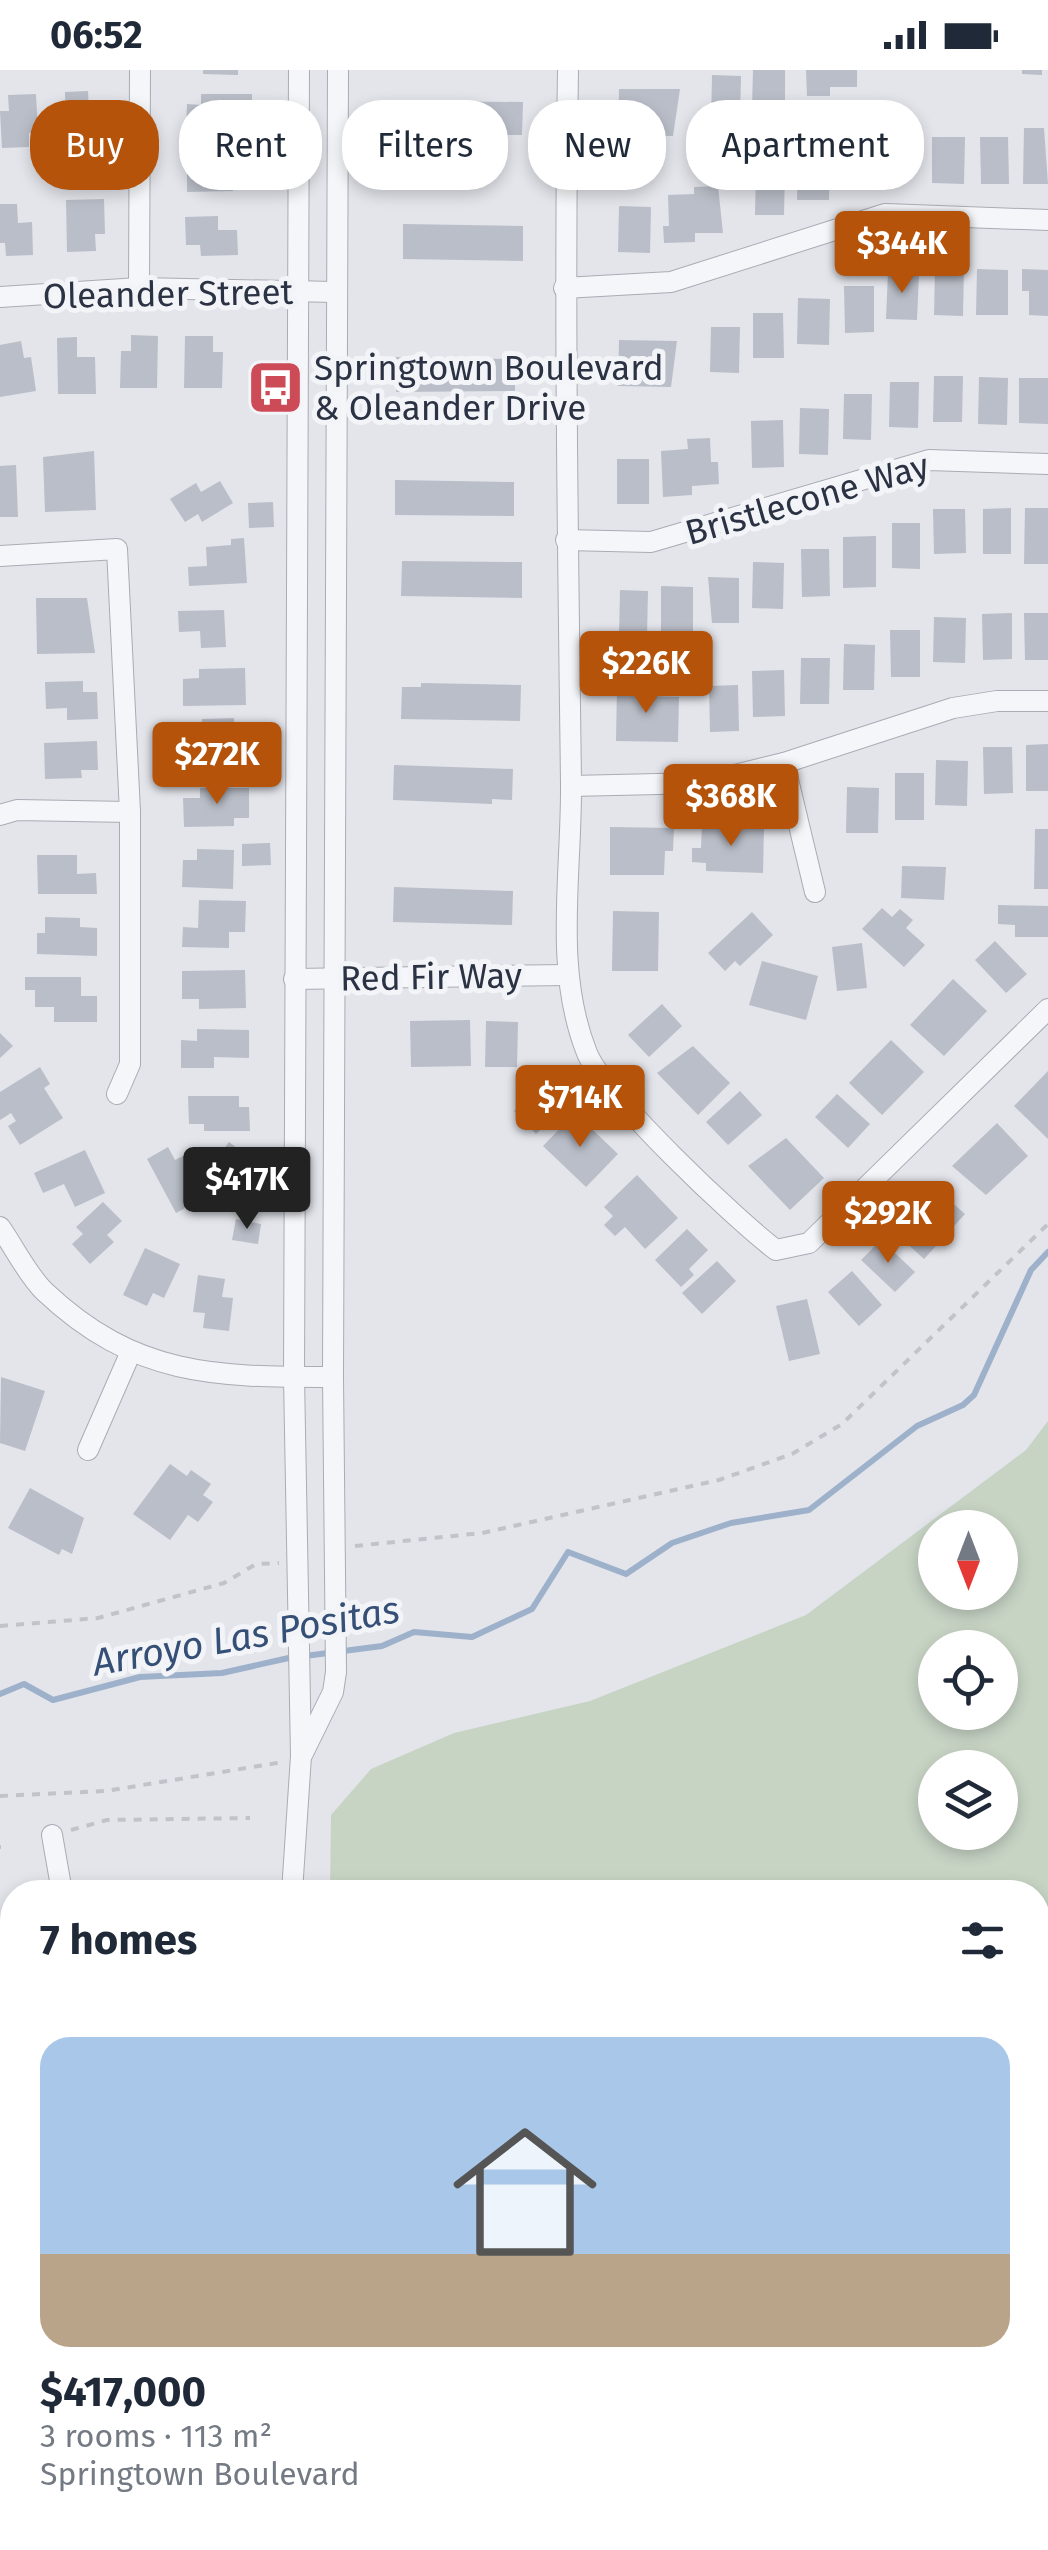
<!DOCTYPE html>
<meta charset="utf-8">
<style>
body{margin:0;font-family:"Fira Sans",sans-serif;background:#f6f6f7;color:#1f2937;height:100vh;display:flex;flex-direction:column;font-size:38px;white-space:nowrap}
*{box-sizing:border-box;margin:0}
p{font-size:32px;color:#747a83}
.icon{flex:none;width:55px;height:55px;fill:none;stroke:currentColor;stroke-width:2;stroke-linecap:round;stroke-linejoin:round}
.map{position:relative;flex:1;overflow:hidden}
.panel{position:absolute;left:0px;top:1810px;width:1050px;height:670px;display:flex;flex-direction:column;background:#fff;border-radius:40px 40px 0 0;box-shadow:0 5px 15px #0003}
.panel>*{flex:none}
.hud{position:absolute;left:30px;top:30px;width:990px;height:90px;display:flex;gap:20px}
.needle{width:65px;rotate:180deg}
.controls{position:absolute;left:918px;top:1440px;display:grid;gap:20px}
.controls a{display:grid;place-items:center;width:100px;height:100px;border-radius:50%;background:#fff;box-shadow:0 5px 15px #0003;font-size:50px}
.price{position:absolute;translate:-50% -85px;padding:0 22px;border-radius:10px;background:#b45309;color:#fff;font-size:32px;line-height:65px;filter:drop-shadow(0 2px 5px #0008)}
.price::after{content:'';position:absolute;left:50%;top:60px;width:30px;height:22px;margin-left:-15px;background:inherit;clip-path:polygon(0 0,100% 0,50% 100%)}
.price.current{background:#222;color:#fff}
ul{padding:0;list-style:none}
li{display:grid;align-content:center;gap:20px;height:530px;padding:0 40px}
li span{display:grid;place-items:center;height:310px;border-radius:30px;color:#555}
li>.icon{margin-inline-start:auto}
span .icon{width:180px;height:180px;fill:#fffc;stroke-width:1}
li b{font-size:42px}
h2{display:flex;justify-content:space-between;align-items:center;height:120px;padding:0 40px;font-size:42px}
.chip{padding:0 35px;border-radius:40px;background:#fff;box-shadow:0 5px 15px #0003;font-size:35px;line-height:90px}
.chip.current{background:#b45309;color:#fff}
.status{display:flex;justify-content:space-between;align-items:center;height:70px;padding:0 50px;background:#fff;direction:ltr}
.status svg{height:28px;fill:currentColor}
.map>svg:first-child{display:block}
</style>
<div class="status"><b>06:52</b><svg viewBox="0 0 49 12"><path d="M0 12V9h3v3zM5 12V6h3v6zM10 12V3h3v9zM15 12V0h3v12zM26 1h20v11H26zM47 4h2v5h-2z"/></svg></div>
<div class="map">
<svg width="1048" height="2480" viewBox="0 0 1048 2480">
<rect width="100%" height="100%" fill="#e3e5eb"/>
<g fill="#c7d4c4" fill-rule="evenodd">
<path d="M1048 1351V2480H184L179 2468H1038V1822H330L331 1745 371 1699 454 1663 590 1631 806 1545 1026 1380ZM935 1458H1000V1522H935ZM935 1578H1000V1642H935ZM935 1698H1000V1762H935Z"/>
<path d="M0 2149 12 2166V2201L0 2210Z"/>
</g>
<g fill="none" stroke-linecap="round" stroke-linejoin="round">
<g stroke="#9eb1ca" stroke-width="6">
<path d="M305 1586 382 1576 414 1562 472 1567 532 1539 568 1482 626 1504 672 1473 731 1453 809 1440 917 1356 963 1335 974 1325 1031 1200 1048 1182"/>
<path d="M0 1624 24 1614 53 1630 140 1607 222 1603 293 1587"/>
</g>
</g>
<g fill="#babec8">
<path d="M203 0H238V5L203 4Z"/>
<path d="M753 0H785V37H752Z"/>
<path d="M806 0H857V17H830V26H807Z"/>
<path d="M1022 0H1042V5L1022 4Z"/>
<path d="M712 5 741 6 740 52H711Z"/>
<path d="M619 19H680L673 66 618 65Z"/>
<path d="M88 21 89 41 103 40 104 66 66 67 65 22Z"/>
<path d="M36 24 38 62 29 63V77L2 78 0 41H9L8 25Z"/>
<path d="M201 24H252V51H236V63H186L187 34 201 35Z"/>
<path d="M404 31 523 32 522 65H503V69L404 67Z"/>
<path d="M1024 58H1044L1048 114H1023Z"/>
<path d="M896 63 897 88H903L904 110H874V119H842L841 73 873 72V64Z"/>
<path d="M932 67H965L964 114 932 113Z"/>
<path d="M980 67H1008L1009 114H981Z"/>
<path d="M206 83H252L253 104 244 105V114H233V121L187 122V101H206Z"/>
<path d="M798 85H830L829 130H797Z"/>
<path d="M756 99 785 100 784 145H755Z"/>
<path d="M718 116 723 163H695V172L664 173 663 156H669L668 125 694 124V117Z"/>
<path d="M104 129 105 164H95L96 181 67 182 66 130Z"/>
<path d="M0 134H17L18 153 32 152 33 185 6 186 5 173H0Z"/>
<path d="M619 136 651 137 650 183 618 182Z"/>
<path d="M218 146V160H237L238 185 201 186 200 175H186L185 147Z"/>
<path d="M403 154 523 156V191L403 189Z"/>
<path d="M935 198 964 199 963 246 934 245Z"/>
<path d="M977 199 1008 200V245H976Z"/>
<path d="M1022 199 1048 200V246L1029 245V221H1022Z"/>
<path d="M888 203 919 204 917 250 886 249Z"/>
<path d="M844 216H874V262L845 263Z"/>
<path d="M798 228 830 229 829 275 797 274Z"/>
<path d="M753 243H783L784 288H753Z"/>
<path d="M711 257H740L739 303 710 302Z"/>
<path d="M131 265 158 266 157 318H120L121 281H131Z"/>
<path d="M185 266H213V282H223L222 318H184Z"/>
<path d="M77 267V287H95L96 324H58L57 268Z"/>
<path d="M619 270 677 271 671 317 618 316Z"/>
<path d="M21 271 24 288 31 287 36 321 0 327V275Z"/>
<path d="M396 287 515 289V321L396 322Z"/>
<path d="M934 306H963L962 352H933Z"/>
<path d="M979 307 1008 308 1007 355 978 354Z"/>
<path d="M1019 308H1048V354L1019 353Z"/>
<path d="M890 312H919L918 358 889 357Z"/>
<path d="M844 324H872L871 370 843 369Z"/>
<path d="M800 338 829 339 828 385 799 384Z"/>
<path d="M783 350 784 397 752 398 751 351Z"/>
<path d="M710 368 711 392H718L719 414 692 416V425L663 427 661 381 688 379 687 369Z"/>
<path d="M94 381 96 440 45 442 43 387Z"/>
<rect x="617" y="389" width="32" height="45"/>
<path d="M16 395 18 447H0V396Z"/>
<path d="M395 410 514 412V446L395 445Z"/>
<path d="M220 411 233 433 202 452 198 444 185 452 170 429 196 413 201 422Z"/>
<path d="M273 432 274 457 249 458 248 433Z"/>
<path d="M1011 438V484H983V439Z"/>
<path d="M1025 438H1048V494H1024Z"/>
<path d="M933 439H965L966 483 934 484Z"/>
<path d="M892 453H920V499L892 498Z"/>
<path d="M876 466V517L843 518V467Z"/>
<path d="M244 468 247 513 189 516 188 497 207 496 206 477 231 475V469Z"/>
<path d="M801 479H829L830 526 802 527Z"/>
<path d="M402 491 522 492V528L401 526Z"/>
<path d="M753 492 784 493 783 539 752 538Z"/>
<path d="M708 507 739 508V553H712Z"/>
<path d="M661 516 693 517V563L661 562Z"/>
<path d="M620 520 648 521 647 567 619 566Z"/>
<path d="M36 528H87L95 583 37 584Z"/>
<path d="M224 540 226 577 201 578 200 561 179 562 178 541Z"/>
<path d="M1012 543V589L983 590 982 544Z"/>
<path d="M1024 543H1048V590H1025Z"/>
<path d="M934 547 966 548 965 593 933 592Z"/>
<path d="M890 560H920V607H891Z"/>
<path d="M844 574 875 575 874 620H843Z"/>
<path d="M801 588H830L829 634H800Z"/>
<path d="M245 598 246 635 183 636V609L199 608V599Z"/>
<path d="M784 600 785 646 753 647 752 601Z"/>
<path d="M83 611V622H97L98 649 67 650V638L46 639 45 612Z"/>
<path d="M421 613 521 615 520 651 401 649 402 617H421Z"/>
<path d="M738 615 739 661 710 662 709 616Z"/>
<path d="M617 616H645V626L679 627 678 672 616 671Z"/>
<path d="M234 648 235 696 199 697V687H184L183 658H202V649Z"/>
<path d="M97 671 98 700H81L82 708 45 709 44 673Z"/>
<path d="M1048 674V721H1026V675Z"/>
<path d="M983 677H1012L1013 723 984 724Z"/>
<path d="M936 690 968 691 967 736 935 735Z"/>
<path d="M394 695 513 699 512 730 492 729V734L393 730Z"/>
<rect x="895" y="703" width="29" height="47"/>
<path d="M847 717 879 718 878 763H846Z"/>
<path d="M200 718H249V748H234V756L184 757 183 728H200Z"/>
<path d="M702 755 764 757 763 803 706 801V793L692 792V778H701Z"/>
<path d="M610 757 674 758 673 781H665L664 805H610Z"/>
<path d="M1035 759H1048V819H1034Z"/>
<path d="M270 773 271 795 242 796V774Z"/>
<path d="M197 779 234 780 233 819 182 817 183 790H197Z"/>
<path d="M37 785H77V804L96 803 97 824H38Z"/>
<path d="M902 796 946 797 944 830 901 828Z"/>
<path d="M394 817 513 821 512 855 393 852Z"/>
<path d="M199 830 246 831 245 862H229V878L182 877 183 857 198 858Z"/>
<path d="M998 835 1048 836V867H1015V855L998 854Z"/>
<path d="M882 838 892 847 900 839 913 850 906 858 925 875 904 897 862 859Z"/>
<path d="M613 841 659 842 658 901H612Z"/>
<path d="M752 842 773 865 740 896 735 891 725 901 708 883Z"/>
<path d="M45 847 80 848V857L97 858V886L37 884V863H45Z"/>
<path d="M995 871 1027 904 1006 923 975 890Z"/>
<path d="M862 873 867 918 837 921 832 877Z"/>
<path d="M762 891 818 906 806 950 749 935Z"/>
<path d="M245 900 246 938 199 939V929H182V901Z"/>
<path d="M25 907H81V926H97V952H54V937H35V920H25Z"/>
<path d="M953 909 987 941 944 986 910 955Z"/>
<path d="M662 934 682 956 649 987 628 965Z"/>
<path d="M470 950 471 996 411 997 410 951Z"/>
<path d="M486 951 518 952 517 997H485Z"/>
<path d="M197 959 249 960V988L214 987V998H181V970L197 971Z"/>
<path d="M0 963 13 976 0 988Z"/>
<path d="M891 970 924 1002 882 1045 849 1013Z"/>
<path d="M693 976 730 1013 698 1045 657 1003Z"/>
<path d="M40 997 50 1014 44 1018 63 1048 20 1075 8 1056 16 1051 11 1043 0 1050V1022Z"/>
<path d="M1048 1001V1069L1014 1036Z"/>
<path d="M548 1010 569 1033 536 1064 514 1041Z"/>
<path d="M740 1021 762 1045 728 1075 706 1052Z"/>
<path d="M837 1024 870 1054 848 1078 815 1047Z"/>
<path d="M188 1026H239V1037H249L250 1061H204V1054H189Z"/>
<path d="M575 1043 618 1084 586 1117 543 1076Z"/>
<path d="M997 1053 1028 1086 986 1125 952 1096Z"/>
<path d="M786 1068 824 1108 790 1140 748 1096Z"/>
<path d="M229 1072 269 1102 260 1113 220 1084Z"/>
<path d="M168 1077 175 1090 187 1084 209 1125 176 1143 147 1089Z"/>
<path d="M85 1080 105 1123 75 1137 64 1114 43 1123 34 1103Z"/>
<path d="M637 1105 678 1148 645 1179 625 1157 615 1166 604 1155 613 1146 604 1137Z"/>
<path d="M931 1114 965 1144 924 1189 890 1158Z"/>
<path d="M103 1132 122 1151 107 1165 114 1172 90 1194 72 1174 83 1164 76 1157Z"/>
<path d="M236 1149 261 1154 258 1174 232 1170Z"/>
<path d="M687 1159 708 1180 689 1199 694 1205 681 1217 655 1190Z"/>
<path d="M881 1170 915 1202 895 1222 861 1190Z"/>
<path d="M145 1178 180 1194 164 1228 153 1223 147 1236 123 1225Z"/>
<path d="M717 1191 736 1211 702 1244 682 1223Z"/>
<path d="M852 1201 882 1235 859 1256 828 1222Z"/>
<path d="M198 1205 225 1209 222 1227 233 1228 229 1261 203 1258 205 1243 193 1242Z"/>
<path d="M807 1229 820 1284 789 1291 776 1236Z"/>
<path d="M1 1307 45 1321 25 1381 0 1373Z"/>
<path d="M170 1394 187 1406 191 1400 211 1414 203 1425 213 1432 198 1452 188 1445 170 1470 133 1444Z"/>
<path d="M30 1418 84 1448 72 1484 62 1479 59 1485 8 1458Z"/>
<path d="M3 2266 12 2279V2300L5 2305 0 2298Z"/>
<path d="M101 2468H127L135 2480H88Z"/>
</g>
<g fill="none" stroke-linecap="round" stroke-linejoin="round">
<defs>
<g id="minor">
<path d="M568 0C564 238 568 475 571 713 572 803 553 898 587 983 604 1025 736 1150 776 1180L809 1173 1048 939"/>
<path d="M139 218 140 0"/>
<path d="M564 218 671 212 885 144 1048 150"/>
<path d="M0 227 139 218 335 222"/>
<path d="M566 470 651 472 929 390 1048 394"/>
<path d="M0 486 117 479 130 742V994L117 1024"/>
<path d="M784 693 815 822"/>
<path d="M571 716 702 713 784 693 953 638 997 631H1048"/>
<path d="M0 745 17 740 130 742"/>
<path d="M294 909 567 905"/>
<path d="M0 1157C14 1177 27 1204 44 1221 135 1307 215 1307 333 1307"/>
<path d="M88 1380 130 1284"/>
<path d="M302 1685 333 1622 336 1602 333 1307 338 0"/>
<path d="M52 1765 62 1822"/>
<path d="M292 1822 301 1686 294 1307 299 0"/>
<path d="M0 2358 12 2349"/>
<path d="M0 2416 12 2436"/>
<path d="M31 2468 39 2480"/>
</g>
</defs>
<use href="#minor" stroke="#a8acb5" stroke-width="22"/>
<g stroke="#c0c3ca" stroke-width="4" stroke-dasharray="8 8" stroke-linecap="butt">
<path d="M355 1476 482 1463 719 1410 792 1384 842 1354 1048 1154"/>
<path d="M0 1556 98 1548 224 1513 256 1494 279 1493"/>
<path d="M0 1726 106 1721 283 1692"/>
<path d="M71 1760 107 1750 250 1748"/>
<path d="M0 1777H1"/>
<path d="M0 1923 12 1927"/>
</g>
<use href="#minor" stroke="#f5f6f9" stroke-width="20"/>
</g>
<defs>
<symbol id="bus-square" viewBox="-11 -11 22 22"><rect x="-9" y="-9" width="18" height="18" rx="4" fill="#cd4a57" stroke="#f2f4f8"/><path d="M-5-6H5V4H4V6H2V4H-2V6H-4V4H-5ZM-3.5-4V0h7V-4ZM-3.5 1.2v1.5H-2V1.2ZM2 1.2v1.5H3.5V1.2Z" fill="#fff"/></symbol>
</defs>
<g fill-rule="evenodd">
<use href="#bus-square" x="244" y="286" width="63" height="63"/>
</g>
<g text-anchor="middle" stroke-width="10" stroke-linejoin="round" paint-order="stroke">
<g font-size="35" fill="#2b3243" stroke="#f2f4f8">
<text transform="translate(168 224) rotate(-1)" y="12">Oleander Street</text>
<text transform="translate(807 429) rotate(-16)" y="12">Bristlecone Way</text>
<text transform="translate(431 907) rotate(-1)" y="12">Red Fir Way</text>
</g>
<g font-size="35" fill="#2b3243" stroke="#f2f4f8" text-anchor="start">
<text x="314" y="310">Springtown Boulevard<tspan x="314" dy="40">&amp; Oleander Drive</tspan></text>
</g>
<g font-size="38" font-style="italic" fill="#354f76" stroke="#f2f4f8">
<text transform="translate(246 1566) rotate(-10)" y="13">Arroyo Las Positas</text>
</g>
</g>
</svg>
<div class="controls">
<a><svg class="needle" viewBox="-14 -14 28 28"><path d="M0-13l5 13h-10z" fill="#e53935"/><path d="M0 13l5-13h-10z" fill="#747a83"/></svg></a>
<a><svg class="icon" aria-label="locate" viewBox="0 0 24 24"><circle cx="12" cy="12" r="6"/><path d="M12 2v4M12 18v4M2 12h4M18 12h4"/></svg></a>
<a><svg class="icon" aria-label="layers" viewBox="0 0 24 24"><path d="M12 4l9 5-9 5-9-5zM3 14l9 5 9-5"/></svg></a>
</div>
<b class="price" style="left:902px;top:226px">$344K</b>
<b class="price" style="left:646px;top:646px">$226K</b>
<b class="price" style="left:217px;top:737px">$272K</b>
<b class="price" style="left:731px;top:779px">$368K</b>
<b class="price" style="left:580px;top:1080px">$714K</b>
<b class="price current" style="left:247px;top:1162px">$417K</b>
<b class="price" style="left:888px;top:1196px">$292K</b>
<div class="hud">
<a class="chip current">Buy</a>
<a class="chip">Rent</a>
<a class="chip">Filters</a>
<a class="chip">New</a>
<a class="chip">Apartment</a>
</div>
<section class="panel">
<h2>7 homes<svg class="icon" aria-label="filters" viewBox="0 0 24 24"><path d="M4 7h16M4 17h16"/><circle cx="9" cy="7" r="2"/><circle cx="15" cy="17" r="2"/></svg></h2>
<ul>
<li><span style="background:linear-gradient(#a9c7e8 70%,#b9a48a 0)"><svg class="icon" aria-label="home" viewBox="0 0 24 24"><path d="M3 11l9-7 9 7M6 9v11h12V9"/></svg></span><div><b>$417,000</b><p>3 rooms · 113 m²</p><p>Springtown Boulevard</p></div></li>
</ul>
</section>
</div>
